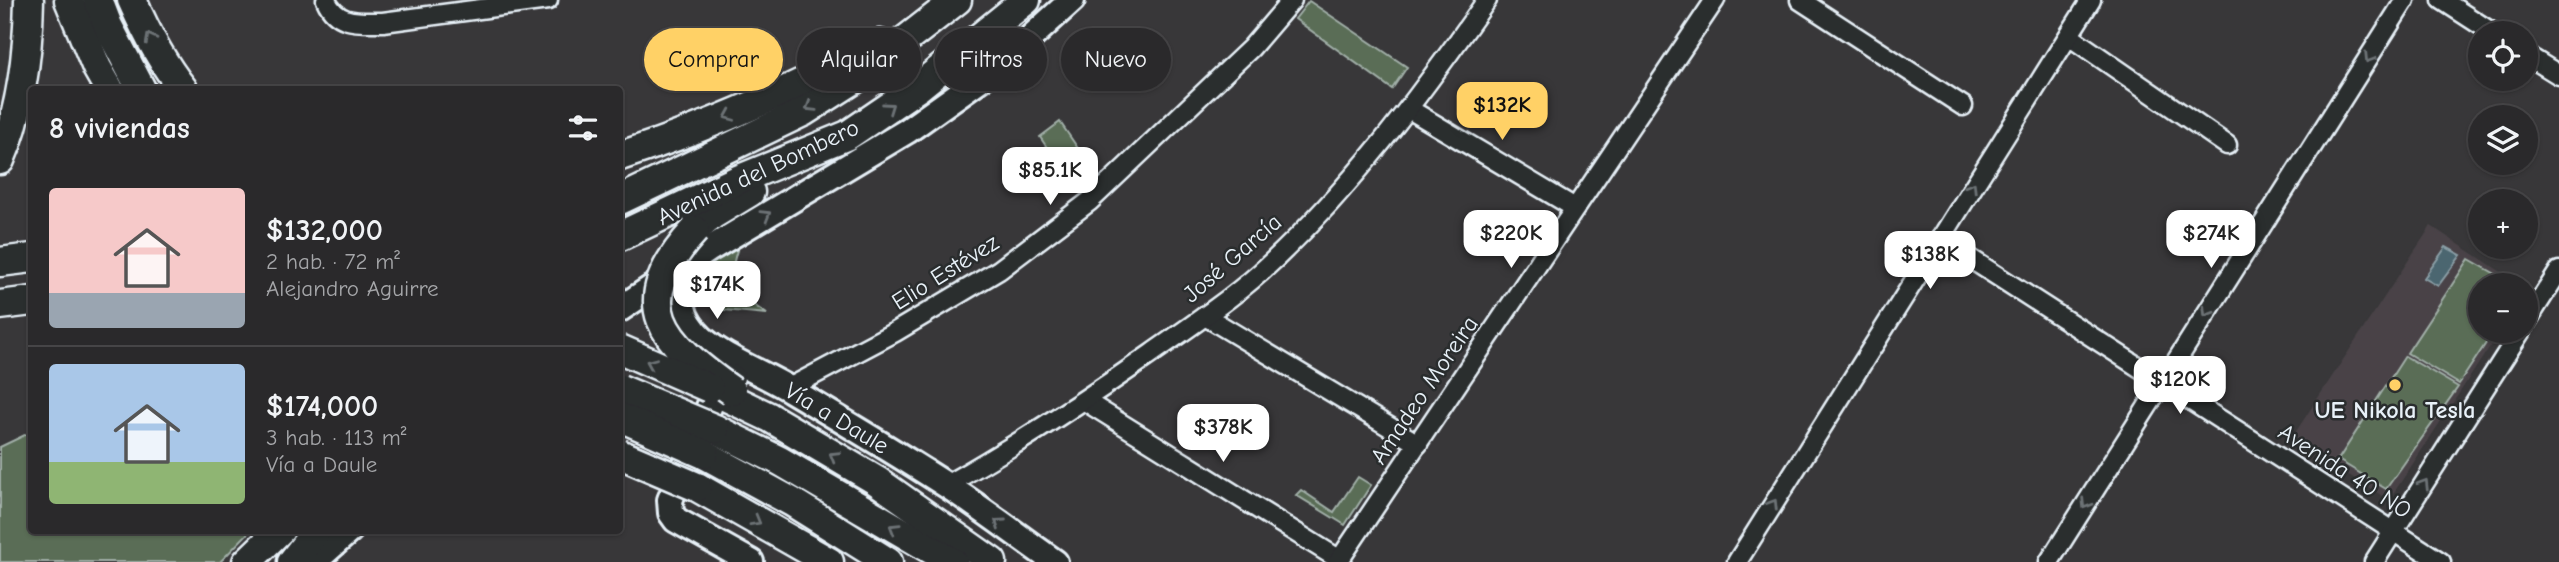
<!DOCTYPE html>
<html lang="es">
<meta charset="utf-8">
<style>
body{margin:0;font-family:"Comic Neue",sans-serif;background:#363537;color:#f1f3f6;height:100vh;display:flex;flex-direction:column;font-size:26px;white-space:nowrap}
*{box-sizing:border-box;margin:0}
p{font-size:23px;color:#a5a6a9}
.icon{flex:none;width:38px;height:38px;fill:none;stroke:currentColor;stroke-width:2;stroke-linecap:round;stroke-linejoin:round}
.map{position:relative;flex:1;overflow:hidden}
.details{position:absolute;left:28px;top:86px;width:595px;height:448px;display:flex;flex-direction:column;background:#2a292b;border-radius:7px;box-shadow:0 2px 5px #0004,0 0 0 2px #464547}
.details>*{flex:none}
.hud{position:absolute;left:644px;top:28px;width:665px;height:63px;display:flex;gap:14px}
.fabs{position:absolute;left:2468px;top:21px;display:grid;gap:14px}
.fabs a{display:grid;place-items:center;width:70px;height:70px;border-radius:50%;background:#2a292b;box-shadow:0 2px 5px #0004,0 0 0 2px #464547;font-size:35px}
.price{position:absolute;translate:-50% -60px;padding:0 16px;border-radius:14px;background:#fff;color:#222;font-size:23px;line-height:46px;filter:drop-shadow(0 2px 4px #0008)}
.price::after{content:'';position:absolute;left:50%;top:42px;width:21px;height:16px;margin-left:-10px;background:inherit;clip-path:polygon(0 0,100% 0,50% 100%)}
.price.current{background:#ffd166;color:#111}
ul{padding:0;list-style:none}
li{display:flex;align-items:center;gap:21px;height:175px;padding:0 21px}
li+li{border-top:2px solid #464547}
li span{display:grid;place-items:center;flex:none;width:196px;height:140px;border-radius:7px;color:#555}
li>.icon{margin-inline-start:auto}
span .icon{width:84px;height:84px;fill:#fffc;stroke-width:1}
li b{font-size:30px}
h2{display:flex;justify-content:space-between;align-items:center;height:84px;padding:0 21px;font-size:30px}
.pill{padding:0 24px;border-radius:32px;background:#2a292b;box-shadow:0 2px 5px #0004,0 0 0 2px #464547;font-size:24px;line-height:63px}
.pill.current{background:#ffd166;color:#111}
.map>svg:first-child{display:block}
</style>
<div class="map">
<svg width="2559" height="562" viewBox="0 0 2559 562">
<rect width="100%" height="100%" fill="#383739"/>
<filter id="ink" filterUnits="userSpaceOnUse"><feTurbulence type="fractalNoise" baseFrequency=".0143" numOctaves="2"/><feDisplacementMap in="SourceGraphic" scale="14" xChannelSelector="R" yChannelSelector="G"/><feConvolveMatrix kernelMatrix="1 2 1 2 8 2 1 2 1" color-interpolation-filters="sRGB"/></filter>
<g filter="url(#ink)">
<path fill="#494347" d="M2431 226 2521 285H2480V331H2500L2389 500 2291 439Z"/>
<g fill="#5a6d57" stroke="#a1afa8" stroke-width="2">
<path d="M1309 1 1407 67 1392 89 1295 19Z"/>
<path d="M1060 122 1092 169 1072 185 1040 137Z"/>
<path d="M742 237C725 278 731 291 767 314L714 309 701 285 700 262Z"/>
<path d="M2469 259 2515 285H2480V331H2494L2459 384 2407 353Z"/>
<path d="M2405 356 2458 387 2386 489 2338 460Z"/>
<path d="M31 432 32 530H251L220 562H0V447Z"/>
<path d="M1358 477 1371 485 1345 525 1296 495 1301 490 1334 512Z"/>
</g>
<path fill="#4c6670" stroke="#8a9ea6" stroke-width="2" d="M2446 247 2461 255 2438 286 2424 278Z"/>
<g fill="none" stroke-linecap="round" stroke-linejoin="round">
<defs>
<g id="minor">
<path d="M326 0C337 25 358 22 383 22L548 0"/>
<path d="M1800 0 1963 106"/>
<path d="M2442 0 2493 33"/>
<path d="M2069 36 2227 145"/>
<path d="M2525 54 2559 75"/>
<path d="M1409 109 1575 208"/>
<path d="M1940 239 2441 562"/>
<path d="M1205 316 1418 444"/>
<path d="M2525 324 2559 271"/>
<path d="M789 388 895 332 999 270 1090 201 1251 48 1292 0"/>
<path d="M1085 401 1340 560"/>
<path d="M946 485C1017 445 1084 401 1151 354 1188 328 1227 302 1261 272 1349 192 1419 97 1487 0"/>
<path d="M1338 562 1715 0"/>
<path d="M1737 562 2091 0"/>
<path d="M2049 562 2405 0"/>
<path d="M2374 562 2521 331"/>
</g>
<g id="secondary">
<path d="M697 261C676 282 677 310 696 332 715 355 764 373 791 390 843 421 895 452 946 485 983 509 1018 536 1055 562"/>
<path d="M620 309 708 250 907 131 1004 62 1072 0"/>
<path d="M732 377 719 389 712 400 670 500 671 513 676 520 751 562"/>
<path d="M314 562 350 530"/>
</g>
<g id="primary">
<path d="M69 0 97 68 109 89"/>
<path d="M98 0 108 26 141 89"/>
<path d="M132 0C146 32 162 63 183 89"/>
<path d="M620 156C710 127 796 88 880 44"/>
<path d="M0 160C22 111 28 54 29 0"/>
<path d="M620 200 803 112 858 77 957 0"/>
<path d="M695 230 712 215 750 192"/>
<path d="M620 236 740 179 848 135 917 88 1026 0"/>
<path d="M0 262 32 258"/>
<path d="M0 305 32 301"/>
<path d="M727 397 769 417 877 481 992 562"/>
<path d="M715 429 780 461 953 562"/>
<path d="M704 454 792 502 888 562"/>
<path d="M697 487 829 562"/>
<path d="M247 562 280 530"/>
<path d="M292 562 317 530"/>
</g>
</defs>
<use href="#minor" stroke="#e8f1f8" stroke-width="23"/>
<use href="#secondary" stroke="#e8f1f8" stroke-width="30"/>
<use href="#primary" stroke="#e8f1f8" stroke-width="33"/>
<use href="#minor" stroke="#2a2d2e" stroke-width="18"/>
<use href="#secondary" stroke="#2a2d2e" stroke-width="24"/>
<use href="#primary" stroke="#2a2d2e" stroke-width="28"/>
<defs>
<g id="primary-bridge">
<path d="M695 230C626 305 662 341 732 391"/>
<path d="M620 349 709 388"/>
<path d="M620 389 715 429"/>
<path d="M620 417 704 454"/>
<path d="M620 454 697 487"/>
</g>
</defs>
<use href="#primary-bridge" stroke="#e8f1f8" stroke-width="33" stroke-linecap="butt"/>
<use href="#primary-bridge" stroke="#2a2d2e" stroke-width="28"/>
</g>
<defs><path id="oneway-chevron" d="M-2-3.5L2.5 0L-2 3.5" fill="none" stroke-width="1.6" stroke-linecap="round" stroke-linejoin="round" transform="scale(1.75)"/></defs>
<g stroke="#6c7275">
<use href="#oneway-chevron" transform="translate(150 38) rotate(-118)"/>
<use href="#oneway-chevron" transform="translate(2369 58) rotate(122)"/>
<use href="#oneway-chevron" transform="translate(810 107) rotate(149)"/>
<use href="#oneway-chevron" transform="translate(889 107) rotate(-35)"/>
<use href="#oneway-chevron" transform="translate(729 116) rotate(157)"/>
<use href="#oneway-chevron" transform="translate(1972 187) rotate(-58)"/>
<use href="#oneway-chevron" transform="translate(766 215) rotate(-31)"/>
<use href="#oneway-chevron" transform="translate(2207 312) rotate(122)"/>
<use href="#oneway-chevron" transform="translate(651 363) rotate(-157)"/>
<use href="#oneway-chevron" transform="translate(834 456) rotate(-149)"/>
<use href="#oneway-chevron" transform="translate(2424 484) rotate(-58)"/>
<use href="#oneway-chevron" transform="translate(1773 504) rotate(-58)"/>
<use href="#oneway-chevron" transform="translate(2086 504) rotate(122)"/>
<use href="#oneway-chevron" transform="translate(756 521) rotate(30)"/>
<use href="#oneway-chevron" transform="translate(999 523) rotate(-145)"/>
<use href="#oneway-chevron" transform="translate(894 528) rotate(-149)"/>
</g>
</g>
<circle fill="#ffd166" stroke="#2a2d2e" stroke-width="2.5" cx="2395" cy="385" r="7"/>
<g text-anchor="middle" stroke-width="5" stroke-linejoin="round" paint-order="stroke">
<g font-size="24" fill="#e8f1f8" stroke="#2a2d2e">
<text transform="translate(758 172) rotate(-25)" y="8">Avenida del Bombero</text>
<text transform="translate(1232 258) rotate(-41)" y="8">José García</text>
<text transform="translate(945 272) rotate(-32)" y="8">Elio Estévez</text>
<text transform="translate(1424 390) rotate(-56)" y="8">Amadeo Moreira</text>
<text transform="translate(837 418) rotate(31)" y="8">Vía a Daule</text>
<text transform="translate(2345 471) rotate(33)" y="8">Avenida 40 NO</text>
</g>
<g font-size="24" font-weight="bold" fill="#e8f1f8" stroke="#2a2d2e">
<text x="2395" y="418">UE Nikola Tesla</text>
</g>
</g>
</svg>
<div class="fabs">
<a><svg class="icon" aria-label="locate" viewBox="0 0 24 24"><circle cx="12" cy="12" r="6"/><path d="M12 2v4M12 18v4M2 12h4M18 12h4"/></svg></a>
<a><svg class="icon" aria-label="layers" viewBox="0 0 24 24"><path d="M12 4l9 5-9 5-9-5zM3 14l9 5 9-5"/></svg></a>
<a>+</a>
<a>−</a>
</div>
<b class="price current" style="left:1502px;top:142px">$132K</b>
<b class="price" style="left:1050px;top:207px">$85.1K</b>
<b class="price" style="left:1511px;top:270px">$220K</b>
<b class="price" style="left:2211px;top:270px">$274K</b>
<b class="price" style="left:1930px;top:291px">$138K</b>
<b class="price" style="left:717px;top:321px">$174K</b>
<b class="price" style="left:2180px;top:416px">$120K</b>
<b class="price" style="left:1223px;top:464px">$378K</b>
<div class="hud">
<a class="pill current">Comprar</a>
<a class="pill">Alquilar</a>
<a class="pill">Filtros</a>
<a class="pill">Nuevo</a>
</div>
<section class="details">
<h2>8 viviendas<svg class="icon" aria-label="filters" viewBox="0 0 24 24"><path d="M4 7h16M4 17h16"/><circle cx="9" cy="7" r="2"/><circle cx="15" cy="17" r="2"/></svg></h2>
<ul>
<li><span style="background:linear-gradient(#f6c9c9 75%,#9aa5b1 0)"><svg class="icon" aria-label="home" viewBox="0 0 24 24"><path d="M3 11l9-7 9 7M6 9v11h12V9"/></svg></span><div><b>$132,000</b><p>2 hab. · 72 m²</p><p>Alejandro Aguirre</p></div></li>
<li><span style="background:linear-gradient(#a9c7e8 70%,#8fb573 0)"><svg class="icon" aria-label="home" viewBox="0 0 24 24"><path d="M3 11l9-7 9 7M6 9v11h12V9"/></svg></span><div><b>$174,000</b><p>3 hab. · 113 m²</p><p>Vía a Daule</p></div></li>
</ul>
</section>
</div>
